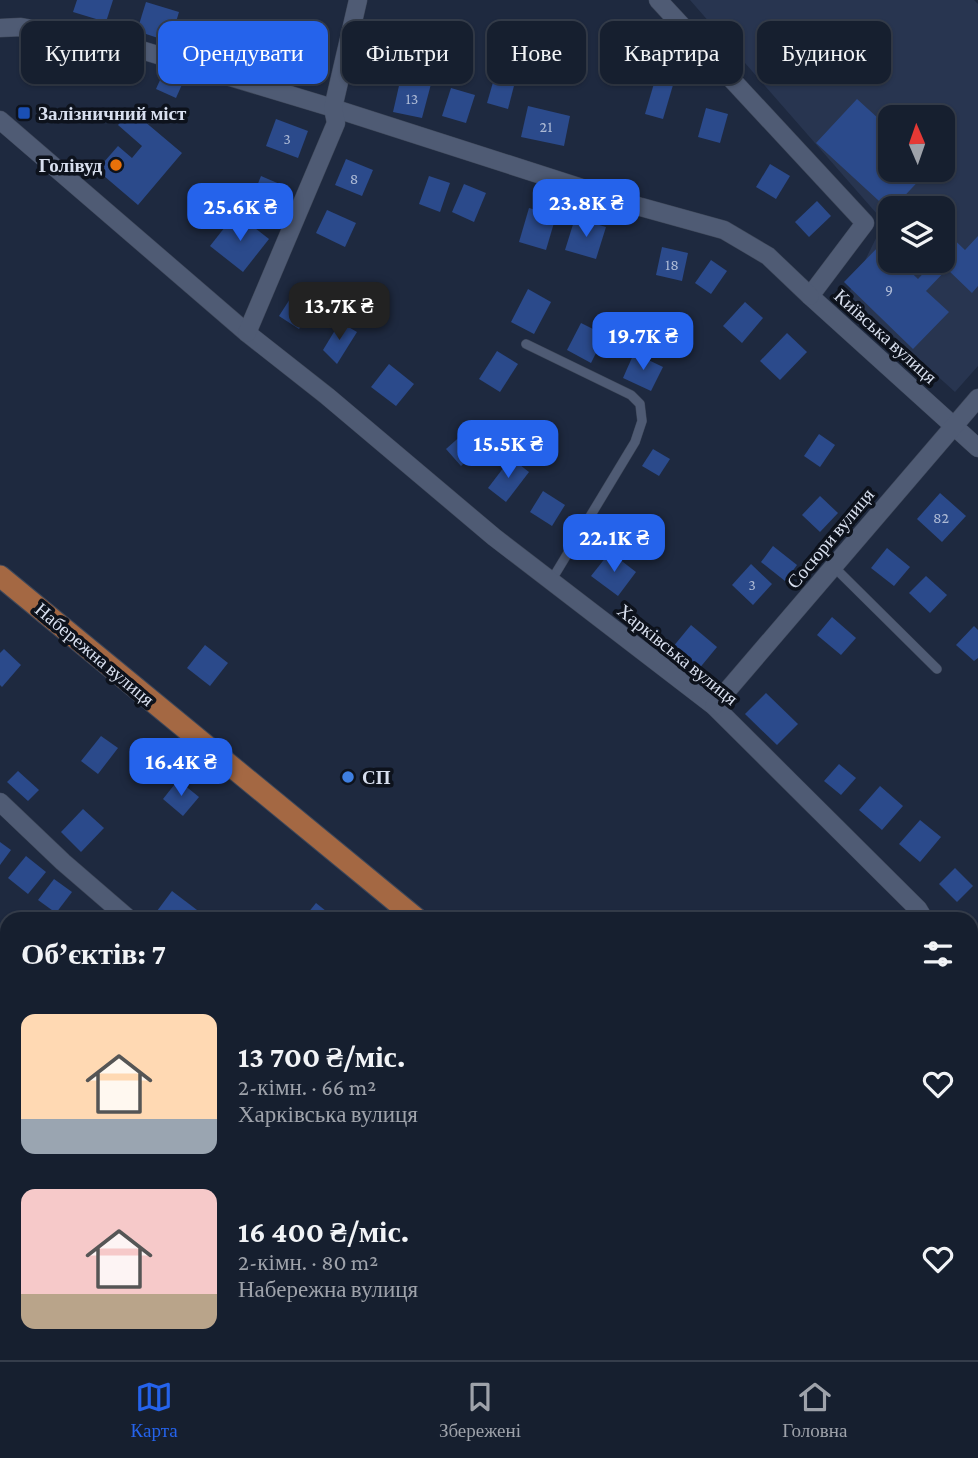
<!DOCTYPE html>
<html lang="uk">
<meta charset="utf-8">
<style>
body{margin:0;font-family:"Crimson Pro",serif;background:#232c3b;color:#f1f3f6;height:100vh;display:flex;flex-direction:column;font-size:26px;white-space:nowrap}
*{box-sizing:border-box;margin:0}
p{font-size:23px;color:#9ea2aa}
.icon{flex:none;width:38px;height:38px;fill:none;stroke:currentColor;stroke-width:2;stroke-linecap:round;stroke-linejoin:round}
.map{position:relative;flex:1;overflow:hidden}
.sheet{position:absolute;left:0px;top:912px;width:978px;height:450px;display:flex;flex-direction:column;background:#161f2f;border-radius:21px 21px 0 0;box-shadow:0 2px 5px #0004,0 0 0 2px #353d4b}
.sheet>*{flex:none}
.banner{position:absolute;left:21px;top:21px;width:936px;height:63px;display:flex;gap:14px}
.needle{width:46px;rotate:358deg}
.controls{position:absolute;left:878px;top:105px;display:grid;gap:14px}
.controls a{display:grid;place-items:center;width:77px;height:77px;border-radius:14px;background:#161f2f;box-shadow:0 2px 5px #0004,0 0 0 2px #353d4b;font-size:35px}
.price{position:absolute;translate:-50% -60px;padding:0 16px;border-radius:14px;background:#2563eb;color:#fff;font-size:23px;line-height:46px;filter:drop-shadow(0 2px 4px #0008)}
.price::after{content:'';position:absolute;left:50%;top:42px;width:21px;height:16px;margin-left:-10px;background:inherit;clip-path:polygon(0 0,100% 0,50% 100%)}
.price.current{background:#222;color:#fff}
ul{padding:0;list-style:none}
li{display:flex;align-items:center;gap:21px;height:175px;padding:0 21px}
li span{display:grid;place-items:center;flex:none;width:196px;height:140px;border-radius:14px;color:#555}
li>.icon{margin-inline-start:auto}
span .icon{width:84px;height:84px;fill:#fffc;stroke-width:1}
li b{font-size:30px}
h2{display:flex;justify-content:space-between;align-items:center;height:84px;padding:0 21px;font-size:30px}
.chip{padding:0 24px;border-radius:14px;background:#161f2f;box-shadow:0 2px 5px #0004,0 0 0 2px #353d4b;font-size:24px;line-height:63px}
.chip.current{background:#2563eb;color:#fff}
.tabs{display:flex;justify-content:space-around;align-items:center;height:98px;border-top:2px solid #353d4b;background:#161f2f;font-size:19px;color:#9ea2aa}
.tabs a{display:grid;justify-items:center;gap:4px}
.tabs .current{color:#2563eb}
.map>svg:first-child{display:block}
</style>
<div class="map">
<svg width="978" height="1360" viewBox="0 0 978 1360">
<rect width="100%" height="100%" fill="#1e293f"/>
<path fill="#283550" fill-rule="evenodd" d="M690 0H974L978 4V366L955 392 848 295 884 222ZM891 117H943V170H891ZM891 208H943V261H891Z"/>
<path fill="#00124e" d="M0 1217 7 1222V1354H185L192 1360H0Z"/>
<g fill="#2b4a8b">
<path d="M77 0H113L106 22 73 12Z"/>
<path d="M146 2 179 12 170 42 137 31Z"/>
<path d="M639 26 655 44 633 62 618 44Z"/>
<path d="M209 27 231 33 225 55 203 49Z"/>
<path d="M57 50 81 69 69 83 47 65Z"/>
<path d="M164 71 184 80 176 98 156 89Z"/>
<path d="M496 72 516 78 508 109 487 103Z"/>
<path d="M401 77 431 84 422 118 393 112Z"/>
<path d="M655 80 673 85 663 119 645 114Z"/>
<path d="M451 88 475 95 466 123 442 116Z"/>
<path d="M857 99 891 130V170H929L893 208H891V212L816 143Z"/>
<path d="M528 106 570 116 564 146 521 137Z"/>
<path d="M706 108 728 114 720 143 698 137Z"/>
<path d="M131 110 182 153 138 205 97 170 118 146 132 158 142 146 118 125Z"/>
<path d="M276 119 308 131 298 158 266 146Z"/>
<path d="M346 159 373 170 362 196 335 185Z"/>
<path d="M770 164 790 176 776 199 756 187Z"/>
<path d="M261 176 289 188 280 208 253 196Z"/>
<path d="M429 176 450 183 440 212 419 204Z"/>
<path d="M464 184 486 193 474 222 452 212Z"/>
<path d="M817 201 831 216 809 237 795 222Z"/>
<path d="M529 208 556 216 546 250 519 242Z"/>
<path d="M327 210 356 223 345 247 316 233Z"/>
<path d="M236 213 269 239 243 272 210 246Z"/>
<path d="M575 218 606 227 596 259 565 250Z"/>
<path d="M945 231 965 250 978 236V286L972 293 947 269 926 291 949 312 913 349 844 282 881 244 891 253V261H899L918 279 934 262 933 261H943V233Z"/>
<path d="M662 247 688 253 682 281 656 275Z"/>
<path d="M711 260 727 271 711 294 695 283Z"/>
<path d="M297 288 318 301 299 329 279 316Z"/>
<path d="M528 289 551 302 534 334 511 322Z"/>
<path d="M745 302 763 318 742 343 723 326Z"/>
<path d="M340 322 357 332 337 364 323 350Z"/>
<path d="M581 323 605 335 591 363 567 350Z"/>
<path d="M787 333 807 352 780 380 760 361Z"/>
<path d="M497 351 518 364 500 392 479 379Z"/>
<path d="M634 353 663 367 651 391 623 378Z"/>
<path d="M389 364 414 384 396 406 371 387Z"/>
<path d="M464 433 479 449 461 466 446 449Z"/>
<path d="M819 434 835 445 820 467 804 456Z"/>
<path d="M653 449 670 459 659 476 642 466Z"/>
<path d="M511 458 529 472 506 502 488 488Z"/>
<path d="M543 491 565 505 552 526 530 512Z"/>
<path d="M940 493 966 516 942 542 917 519Z"/>
<path d="M820 496 838 513 820 532 802 515Z"/>
<path d="M773 546 797 565 785 581 761 562Z"/>
<path d="M887 548 910 567 894 586 871 568Z"/>
<path d="M610 552 636 572 618 596 591 576Z"/>
<path d="M751 564 772 584 753 605 732 585Z"/>
<path d="M926 576 947 595 930 613 909 593Z"/>
<path d="M832 617 856 638 841 655 817 635Z"/>
<path d="M691 625 717 647 698 670 672 648Z"/>
<path d="M974 626 978 630V658L974 661 956 645Z"/>
<path d="M205 645 228 663 210 686 187 668Z"/>
<path d="M4 649 21 665 2 687 0 685V653Z"/>
<path d="M766 693 798 724 777 745 745 714Z"/>
<path d="M101 736 118 748 98 774 81 761Z"/>
<path d="M839 764 856 778 841 795 824 781Z"/>
<path d="M18 771 39 790 28 801 7 782Z"/>
<path d="M178 780 199 797 183 816 163 799Z"/>
<path d="M880 786 903 806 882 830 859 810Z"/>
<path d="M83 809 104 828 81 852 61 832Z"/>
<path d="M920 820 941 837 920 862 899 844Z"/>
<path d="M0 842 11 850 0 865Z"/>
<path d="M26 856 46 872 28 894 8 878Z"/>
<path d="M955 868 973 886 957 902 939 884Z"/>
<path d="M54 879 72 892 56 913 38 900Z"/>
<path d="M172 891 197 910 191 919H168L157 911Z"/>
<path d="M316 903 336 919H303Z"/>
<path d="M794 1354H829L826 1360H791Z"/>
</g>
<g fill="none" stroke-linecap="round" stroke-linejoin="round">
<defs>
<g id="lane">
<path d="M526 344 631 395 640 404 642 421 635 442 551 581"/>
<path d="M833 566 937 669"/>
</g>
<g id="street">
<path d="M658 0 865 223 810 296 978 448"/>
<path d="M0 28 21 27 128 46 333 108 641 207 724 230 768 256 810 296"/>
<path d="M0 120 247 333 327 396 494 537 714 706 918 909 924 919"/>
<path d="M247 333 336 123 333 108 358 0"/>
<path d="M714 706 978 398"/>
<path d="M0 802 63 862 129 919"/>
<path d="M971 986 978 996"/>
</g>
<g id="primary">
<path d="M0 576 417 919"/>
<path d="M971 1354 978 1360"/>
</g>
</defs>
<use href="#lane" stroke="#3e4759" stroke-width="10"/>
<use href="#street" stroke="#3e4759" stroke-width="19"/>
<use href="#primary" stroke="#3e4759" stroke-width="23"/>
<use href="#lane" stroke="#4f5b74" stroke-width="9"/>
<use href="#street" stroke="#4f5b74" stroke-width="18"/>
<use href="#primary" stroke="#a46843" stroke-width="21"/>
</g>
<rect fill="#1a4fb4" stroke="#0d121c" stroke-width="2.5" x="17" y="106" width="14" height="14" rx="3.5"/>
<circle fill="#e8710a" stroke="#0d121c" stroke-width="2.5" cx="116" cy="165" r="7"/>
<circle fill="#3f7fe0" stroke="#0d121c" stroke-width="2.5" cx="348" cy="777" r="7"/>
<g text-anchor="middle" stroke-width="7" stroke-linejoin="round" paint-order="stroke">
<g font-size="16" fill="#adbad5">
<text x="412" y="104">13</text>
<text x="546" y="132">21</text>
<text x="287" y="144">3</text>
<text x="354" y="184">8</text>
<text x="672" y="270">18</text>
<text x="889" y="295">9</text>
<text x="941" y="523">82</text>
<text x="752" y="590">3</text>
</g>
<g font-size="19" font-weight="bold" fill="#d8dfee" stroke="#0d121c" text-anchor="start">
<text x="38" y="120">Залізничний міст</text>
<text x="102" y="172" text-anchor="end">Голівуд</text>
<text x="362" y="784">СП</text>
</g>
<g font-size="19" fill="#d8dfee" stroke="#0d121c">
<text transform="translate(886 336) rotate(42)" y="7">Київська вулиця</text>
<text transform="translate(830 538) rotate(-50)" y="7">Сосюри вулиця</text>
<text transform="translate(95 654) rotate(40)" y="7">Набережна вулиця</text>
<text transform="translate(678 654) rotate(39)" y="7">Харківська вулиця</text>
</g>
</g>
</svg>
<div class="controls">
<a><svg class="needle" viewBox="-14 -14 28 28"><path d="M0-13l5 13h-10z" fill="#e53935"/><path d="M0 13l5-13h-10z" fill="#9ea2aa"/></svg></a>
<a><svg class="icon" aria-label="layers" viewBox="0 0 24 24"><path d="M12 4l9 5-9 5-9-5zM3 14l9 5 9-5"/></svg></a>
</div>
<b class="price" style="left:586px;top:239px">23.8K ₴</b>
<b class="price" style="left:240px;top:243px">25.6K ₴</b>
<b class="price current" style="left:339px;top:342px">13.7K ₴</b>
<b class="price" style="left:643px;top:372px">19.7K ₴</b>
<b class="price" style="left:508px;top:480px">15.5K ₴</b>
<b class="price" style="left:614px;top:574px">22.1K ₴</b>
<b class="price" style="left:181px;top:798px">16.4K ₴</b>
<div class="banner">
<a class="chip">Купити</a>
<a class="chip current">Орендувати</a>
<a class="chip">Фільтри</a>
<a class="chip">Нове</a>
<a class="chip">Квартира</a>
<a class="chip">Будинок</a>
</div>
<section class="sheet">
<h2>Об’єктів: 7<svg class="icon" aria-label="filters" viewBox="0 0 24 24"><path d="M4 7h16M4 17h16"/><circle cx="9" cy="7" r="2"/><circle cx="15" cy="17" r="2"/></svg></h2>
<ul>
<li><span style="background:linear-gradient(#ffd9b3 75%,#9aa5b1 0)"><svg class="icon" aria-label="home" viewBox="0 0 24 24"><path d="M3 11l9-7 9 7M6 9v11h12V9"/></svg></span><div><b>13 700 ₴/міс.</b><p>2-кімн. · 66 m²</p><p>Харківська вулиця</p></div><svg class="icon" aria-label="heart" viewBox="0 0 24 24"><path d="M12 20l-8-8c-3-5 5-10 8-4 3-6 11-1 8 4z"/></svg></li>
<li><span style="background:linear-gradient(#f6c9c9 75%,#b9a48a 0)"><svg class="icon" aria-label="home" viewBox="0 0 24 24"><path d="M3 11l9-7 9 7M6 9v11h12V9"/></svg></span><div><b>16 400 ₴/міс.</b><p>2-кімн. · 80 m²</p><p>Набережна вулиця</p></div><svg class="icon" aria-label="heart" viewBox="0 0 24 24"><path d="M12 20l-8-8c-3-5 5-10 8-4 3-6 11-1 8 4z"/></svg></li>
</ul>
</section>
</div>
<nav class="tabs">
<a class="current"><svg class="icon" aria-label="map" viewBox="0 0 24 24"><path d="M3 6l6-2 6 2 6-2v14l-6 2-6-2-6 2zM9 4v14M15 6v14"/></svg>Карта</a>
<a><svg class="icon" aria-label="saved" viewBox="0 0 24 24"><path d="M7 4h10v16l-5-4-5 4z"/></svg>Збережені</a>
<a><svg class="icon" aria-label="home" viewBox="0 0 24 24"><path d="M3 11l9-7 9 7M6 9v11h12V9"/></svg>Головна</a>
</nav>
